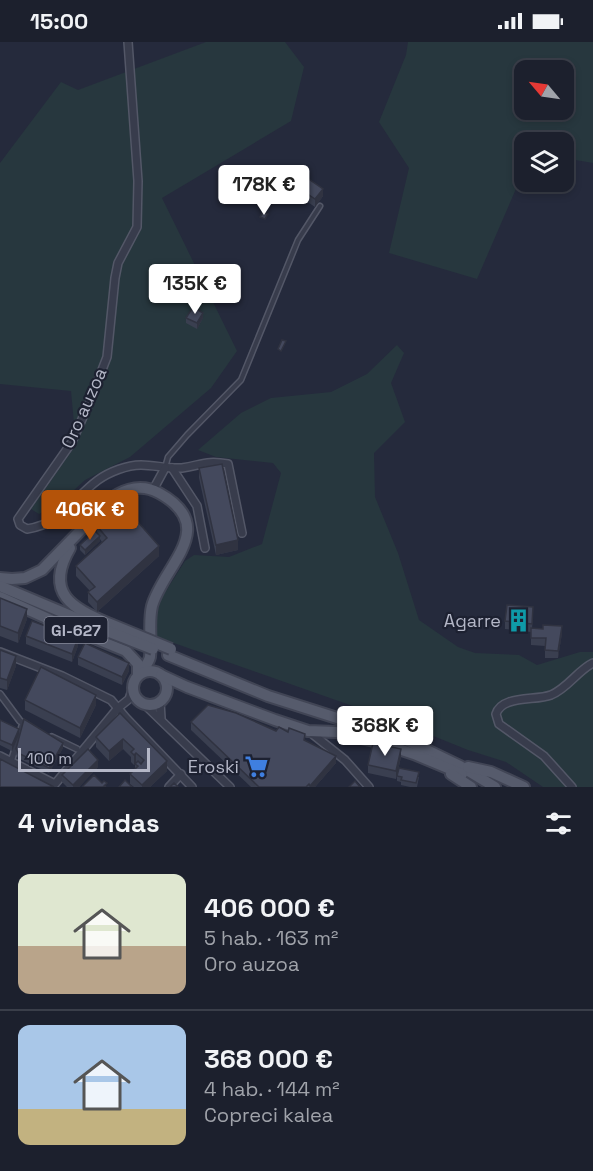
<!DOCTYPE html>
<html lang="es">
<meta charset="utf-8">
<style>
body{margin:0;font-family:"Space Grotesk",sans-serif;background:#292d39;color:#f1f3f6;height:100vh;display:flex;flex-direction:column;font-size:22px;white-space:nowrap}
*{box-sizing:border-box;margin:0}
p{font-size:20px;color:#a0a3aa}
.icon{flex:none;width:33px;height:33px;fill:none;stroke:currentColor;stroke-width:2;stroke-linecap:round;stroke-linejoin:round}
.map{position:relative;height:745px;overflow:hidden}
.drawer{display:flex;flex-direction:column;background:#1c202d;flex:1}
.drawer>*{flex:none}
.needle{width:39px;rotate:299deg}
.fabs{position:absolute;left:514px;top:18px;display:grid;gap:12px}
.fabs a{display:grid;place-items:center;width:60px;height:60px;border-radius:12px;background:#1c202d;box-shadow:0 3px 9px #0003,0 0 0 2px #3a3e49;font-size:30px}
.scale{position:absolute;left:18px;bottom:15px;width:132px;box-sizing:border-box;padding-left:6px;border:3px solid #b4b7c7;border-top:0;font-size:16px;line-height:21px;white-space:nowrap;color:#b4b7c7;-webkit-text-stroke:4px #1d2131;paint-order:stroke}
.price{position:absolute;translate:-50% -51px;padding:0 14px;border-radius:6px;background:#fff;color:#222;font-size:20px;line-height:39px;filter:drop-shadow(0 2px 3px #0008)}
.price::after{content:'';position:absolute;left:50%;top:36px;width:18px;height:14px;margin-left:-9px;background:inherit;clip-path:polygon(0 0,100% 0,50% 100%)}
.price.on{background:#b45309;color:#fff}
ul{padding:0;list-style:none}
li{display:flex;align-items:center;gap:18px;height:150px;padding:0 18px}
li+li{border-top:2px solid #3a3e49}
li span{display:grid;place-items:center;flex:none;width:168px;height:120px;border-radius:12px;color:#555}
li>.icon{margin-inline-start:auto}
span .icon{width:72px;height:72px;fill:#fffc;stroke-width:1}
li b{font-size:26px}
h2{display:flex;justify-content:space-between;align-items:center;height:72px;padding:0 18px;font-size:26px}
.status{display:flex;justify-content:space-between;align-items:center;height:42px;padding:0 30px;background:#1c202d;direction:ltr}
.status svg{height:16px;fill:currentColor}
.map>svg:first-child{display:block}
</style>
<div class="status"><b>15:00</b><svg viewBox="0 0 49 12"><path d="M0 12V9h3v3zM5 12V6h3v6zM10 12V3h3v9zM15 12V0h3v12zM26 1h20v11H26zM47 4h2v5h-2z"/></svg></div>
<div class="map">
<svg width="593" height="745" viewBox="0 0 593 745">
<rect width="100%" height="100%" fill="#252a3c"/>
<g fill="#27373e" fill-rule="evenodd">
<path d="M206 0H285L304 25 291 79 162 156 237 309 211 346 130 415 85 438 60 461 39 472 31 467 76 403 71 349 0 342V121L61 40 78 48Z"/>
<path d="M408 0H593V121L564 116V100H525V126L477 237 389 211 409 126 379 80 406 13ZM525 28H564V68H525Z"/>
<path d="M397 303 404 311 391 341 405 380 374 411 375 455 398 511 419 578 458 605 475 611 519 613 537 623 580 610H593V745H543L506 720 468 708 401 681 154 594 156 574 162 555 185 519 194 513 229 515 262 502 281 431 273 421 216 415 198 408 241 371 271 356 331 350 367 332Z"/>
</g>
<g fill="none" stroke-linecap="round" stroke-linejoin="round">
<defs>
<path id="service" d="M165 426 168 415 187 393 241 338 298 198 320 164"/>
<g id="pedestrian">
<path d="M0 652 20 679 27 683"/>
<path d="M52 695 77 707"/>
<path d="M11 720 22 684"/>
</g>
<g id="minor">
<path d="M128 0 138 139 137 185 118 221 115 236 107 315 90 359 72 400 18 477 20 483 27 487C62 482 72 457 98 438 109 430 127 423 141 423 155 423 168 427 182 426 202 423 206 418 228 422L242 491"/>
<path d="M172 426 197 464 205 506"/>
<path d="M153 448 165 426"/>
<path d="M0 610 62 634 111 658 126 676 192 745"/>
<path d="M160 659 161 676"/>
<path d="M144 662 230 745"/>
<path d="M310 690 345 718 369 745"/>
<path d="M0 714 55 742 118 666 129 657 133 645"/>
<path d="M169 745 181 732"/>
<path d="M572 745 544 714 499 682 496 672C502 653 535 659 551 653 568 646 578 628 593 621"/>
</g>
<g id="primary">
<path d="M70 506C44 551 72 567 110 582"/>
<path d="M0 536 12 537 25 536 42 528 112 456C126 446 143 442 159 451 221 485 163 524 152 564 148 581 152 598 150 615 149 620 144 626 141 631"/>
<path d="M0 544 107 589"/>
<path d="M0 555 53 579 126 609 138 622V633"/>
<path d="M168 613 268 654 406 698 460 724 495 745"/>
<circle cx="150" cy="646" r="17"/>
<path d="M161 633 187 645 275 678 308 689 336 690 378 700 414 712 462 732"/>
<path d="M468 725 491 730 524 745"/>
<path d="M451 732 471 745"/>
</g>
</defs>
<use href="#service" stroke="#535767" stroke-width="7"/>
<use href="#pedestrian" stroke="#535767" stroke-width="8"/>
<use href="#minor" stroke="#535767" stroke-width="10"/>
<use href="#primary" stroke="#414555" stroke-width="14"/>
<use href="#service" stroke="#383c4c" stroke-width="4"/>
<use href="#pedestrian" stroke="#383c4c" stroke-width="5"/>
<use href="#minor" stroke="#383c4c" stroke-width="7"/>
<use href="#primary" stroke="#565b6c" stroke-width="10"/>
<defs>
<g id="primary-bridge">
<path d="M110 582 171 607"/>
<path d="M107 589 153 607"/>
</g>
</defs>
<use href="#primary-bridge" stroke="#414555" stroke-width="14" stroke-linecap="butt"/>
<use href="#primary-bridge" stroke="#565b6c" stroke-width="10"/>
</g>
<g fill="#3a3f50">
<path d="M287 138 323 154 315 165 287 146Z"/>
<path d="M186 276H203L197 287 186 281Z"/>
<path d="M199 426 238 508 216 513 199 436Z"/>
<path d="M97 484 159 514 97 570 88 560V550L90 549 76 534V524L102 500 100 497V499L85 513 80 508V503L97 491Z"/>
<path d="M0 556 27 577 18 601 0 594Z"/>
<path d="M533 573 532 587 562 591 558 616H545V604L531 603V590L505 587V579Z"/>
<path d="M26 594 78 604 72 620 26 602Z"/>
<path d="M0 608 16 624 7 648 0 646Z"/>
<path d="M78 615 129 629 122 643 78 623Z"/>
<path d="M25 658 96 663 80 696 25 668Z"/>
<path d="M120 671 167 729 150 745H134L130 742V732L135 727V722L136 721 134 723 131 720V715L123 707 109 719 96 705V695Z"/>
<path d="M0 678 19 693 12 709 0 703Z"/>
<path d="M191 680 276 689 305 698 336 721 315 745H251L191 688Z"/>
<path d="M63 706 49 731 18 716 16 712V707Z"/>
<path d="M401 715 396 737 368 731V723Z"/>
<path d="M98 725 79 745H67L62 740V733Z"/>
<path d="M397 734 419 735 417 745H410L401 743V740L397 739Z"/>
</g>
<g fill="#303341">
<path d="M323 147V154L315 165V157Z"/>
<path d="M203 271V276L197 287V281Z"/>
<path d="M100 494V499L85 513V508Z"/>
<path d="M238 498V508L216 513V503Z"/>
<path d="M159 504V514L97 570V560Z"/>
<path d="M27 567V577L18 601V591Z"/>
<path d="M562 584V591L558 616V609Z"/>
<path d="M78 596V604L72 620V612Z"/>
<path d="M16 614V624L7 648V638Z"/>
<path d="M129 621V629L122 643V635Z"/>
<path d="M96 653V663L80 696V686Z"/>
<path d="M19 687V693L12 709V703Z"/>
<path d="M123 697V707L109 719V709Z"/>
<path d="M63 701V706L49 731V726Z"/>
<path d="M401 707V715L396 737V729Z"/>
<path d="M136 711V721L134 723V713Z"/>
<path d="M336 714V721L315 745H310V744Z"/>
<path d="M98 718V725L79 745H73V743Z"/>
<path d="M167 719V729L150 745H142V743Z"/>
</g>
<g fill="#44495d" stroke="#303341" stroke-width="1.5">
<path d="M294 127 323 147 315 157 287 138Z"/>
<path d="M263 170 268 172 265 177 260 175Z"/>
<path d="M193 265 203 271 197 281 186 276Z"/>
<path d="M282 298 286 299 281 309 278 307Z"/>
<path d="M222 422 238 498 216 503 199 426Z"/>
<path d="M122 462 159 504 97 560 88 550 95 545 76 524 107 496 97 484Z"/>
<path d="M95 489 100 494 85 508 80 503Z"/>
<path d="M0 556 27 567 18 591 0 584Z"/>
<path d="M507 563 533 565 532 582 505 579Z"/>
<path d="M32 579 78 596 72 612 26 594Z"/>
<path d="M543 583 562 584 558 609 545 608 546 596H531V586L543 587Z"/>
<path d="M85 601 129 621 122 635 78 615Z"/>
<path d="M0 608 16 614 7 638 0 636Z"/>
<path d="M41 625 96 653 80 686 25 658Z"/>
<path d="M208 663 236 671 276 689 279 685 288 690 289 686 305 692 304 698 336 714 310 744 309 742 306 745H259L191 680Z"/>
<path d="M120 671 167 719 142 743 130 732 138 724 135 722 138 719 141 722 144 718 136 711 134 713 131 710 134 707 123 697 109 709 96 695Z"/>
<path d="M24 677 63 701 49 726 18 711 16 707Z"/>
<path d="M0 678 19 687 12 703 0 698Z"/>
<path d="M373 701 401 707 396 729 368 723Z"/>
<path d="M88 707 98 718 73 743 62 733Z"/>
<path d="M0 717 54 745H0Z"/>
<path d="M399 726 419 730 416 741 401 738 402 735 397 734Z"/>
<path d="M94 733 102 741 104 739 107 741 104 744 106 745H83V744Z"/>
<path d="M125 738 132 745H119Z"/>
<path d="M355 739 360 745H349Z"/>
<path d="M174 741 178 745H170Z"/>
</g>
<defs>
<symbol id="building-bare" viewBox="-9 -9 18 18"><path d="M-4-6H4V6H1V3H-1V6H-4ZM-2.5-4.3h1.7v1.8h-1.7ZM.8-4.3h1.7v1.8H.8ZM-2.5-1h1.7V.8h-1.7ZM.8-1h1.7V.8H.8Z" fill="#0f9aa8" stroke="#1d2131" stroke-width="2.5" paint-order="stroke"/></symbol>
<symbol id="supermarket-bare" viewBox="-9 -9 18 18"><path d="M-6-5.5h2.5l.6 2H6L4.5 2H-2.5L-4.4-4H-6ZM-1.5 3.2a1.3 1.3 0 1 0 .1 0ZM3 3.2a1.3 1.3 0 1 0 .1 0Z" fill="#3f7fe0" stroke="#1d2131" stroke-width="2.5" paint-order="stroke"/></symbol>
</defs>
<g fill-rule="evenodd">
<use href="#building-bare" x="502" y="562" width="33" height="33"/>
<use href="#supermarket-bare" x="240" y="708" width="33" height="33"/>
</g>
<g text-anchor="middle" stroke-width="4.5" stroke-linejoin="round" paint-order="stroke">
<rect fill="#1d2131" stroke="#878a9a" stroke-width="1.5" x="44.5" y="575" width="63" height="26" rx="4.5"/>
<g font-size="16" font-weight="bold" fill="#b4b7c7">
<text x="76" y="594">GI-627</text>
</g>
<g font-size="18" fill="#b4b7c7" stroke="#1d2131">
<text transform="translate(84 366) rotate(-66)" y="6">Oro auzoa</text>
</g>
<g font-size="18" fill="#b4b7c7" stroke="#1d2131" text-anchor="end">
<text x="501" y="585">Agarre</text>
<text x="239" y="731">Eroski</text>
</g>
</g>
</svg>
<div class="fabs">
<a><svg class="needle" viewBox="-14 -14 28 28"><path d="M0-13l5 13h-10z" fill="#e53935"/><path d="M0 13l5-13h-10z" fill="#a0a3aa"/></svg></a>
<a><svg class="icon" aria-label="layers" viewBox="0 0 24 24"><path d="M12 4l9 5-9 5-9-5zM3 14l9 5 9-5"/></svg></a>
</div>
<div class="scale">100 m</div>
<b class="price" style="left:264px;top:174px">178K €</b>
<b class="price" style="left:195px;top:273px">135K €</b>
<b class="price on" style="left:90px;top:499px">406K €</b>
<b class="price" style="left:385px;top:715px">368K €</b>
</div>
<section class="drawer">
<h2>4 viviendas<svg class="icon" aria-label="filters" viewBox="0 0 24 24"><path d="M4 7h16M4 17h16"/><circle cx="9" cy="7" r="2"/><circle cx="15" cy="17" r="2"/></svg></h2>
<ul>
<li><span style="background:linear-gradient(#dfe7d0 60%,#b9a48a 0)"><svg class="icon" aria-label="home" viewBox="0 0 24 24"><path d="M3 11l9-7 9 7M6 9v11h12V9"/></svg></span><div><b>406 000 €</b><p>5 hab. · 163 m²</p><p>Oro auzoa</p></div></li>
<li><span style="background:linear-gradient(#a9c7e8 70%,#c2b280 0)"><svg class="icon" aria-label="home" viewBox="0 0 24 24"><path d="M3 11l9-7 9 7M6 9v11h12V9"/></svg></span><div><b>368 000 €</b><p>4 hab. · 144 m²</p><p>Copreci kalea</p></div></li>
</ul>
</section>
